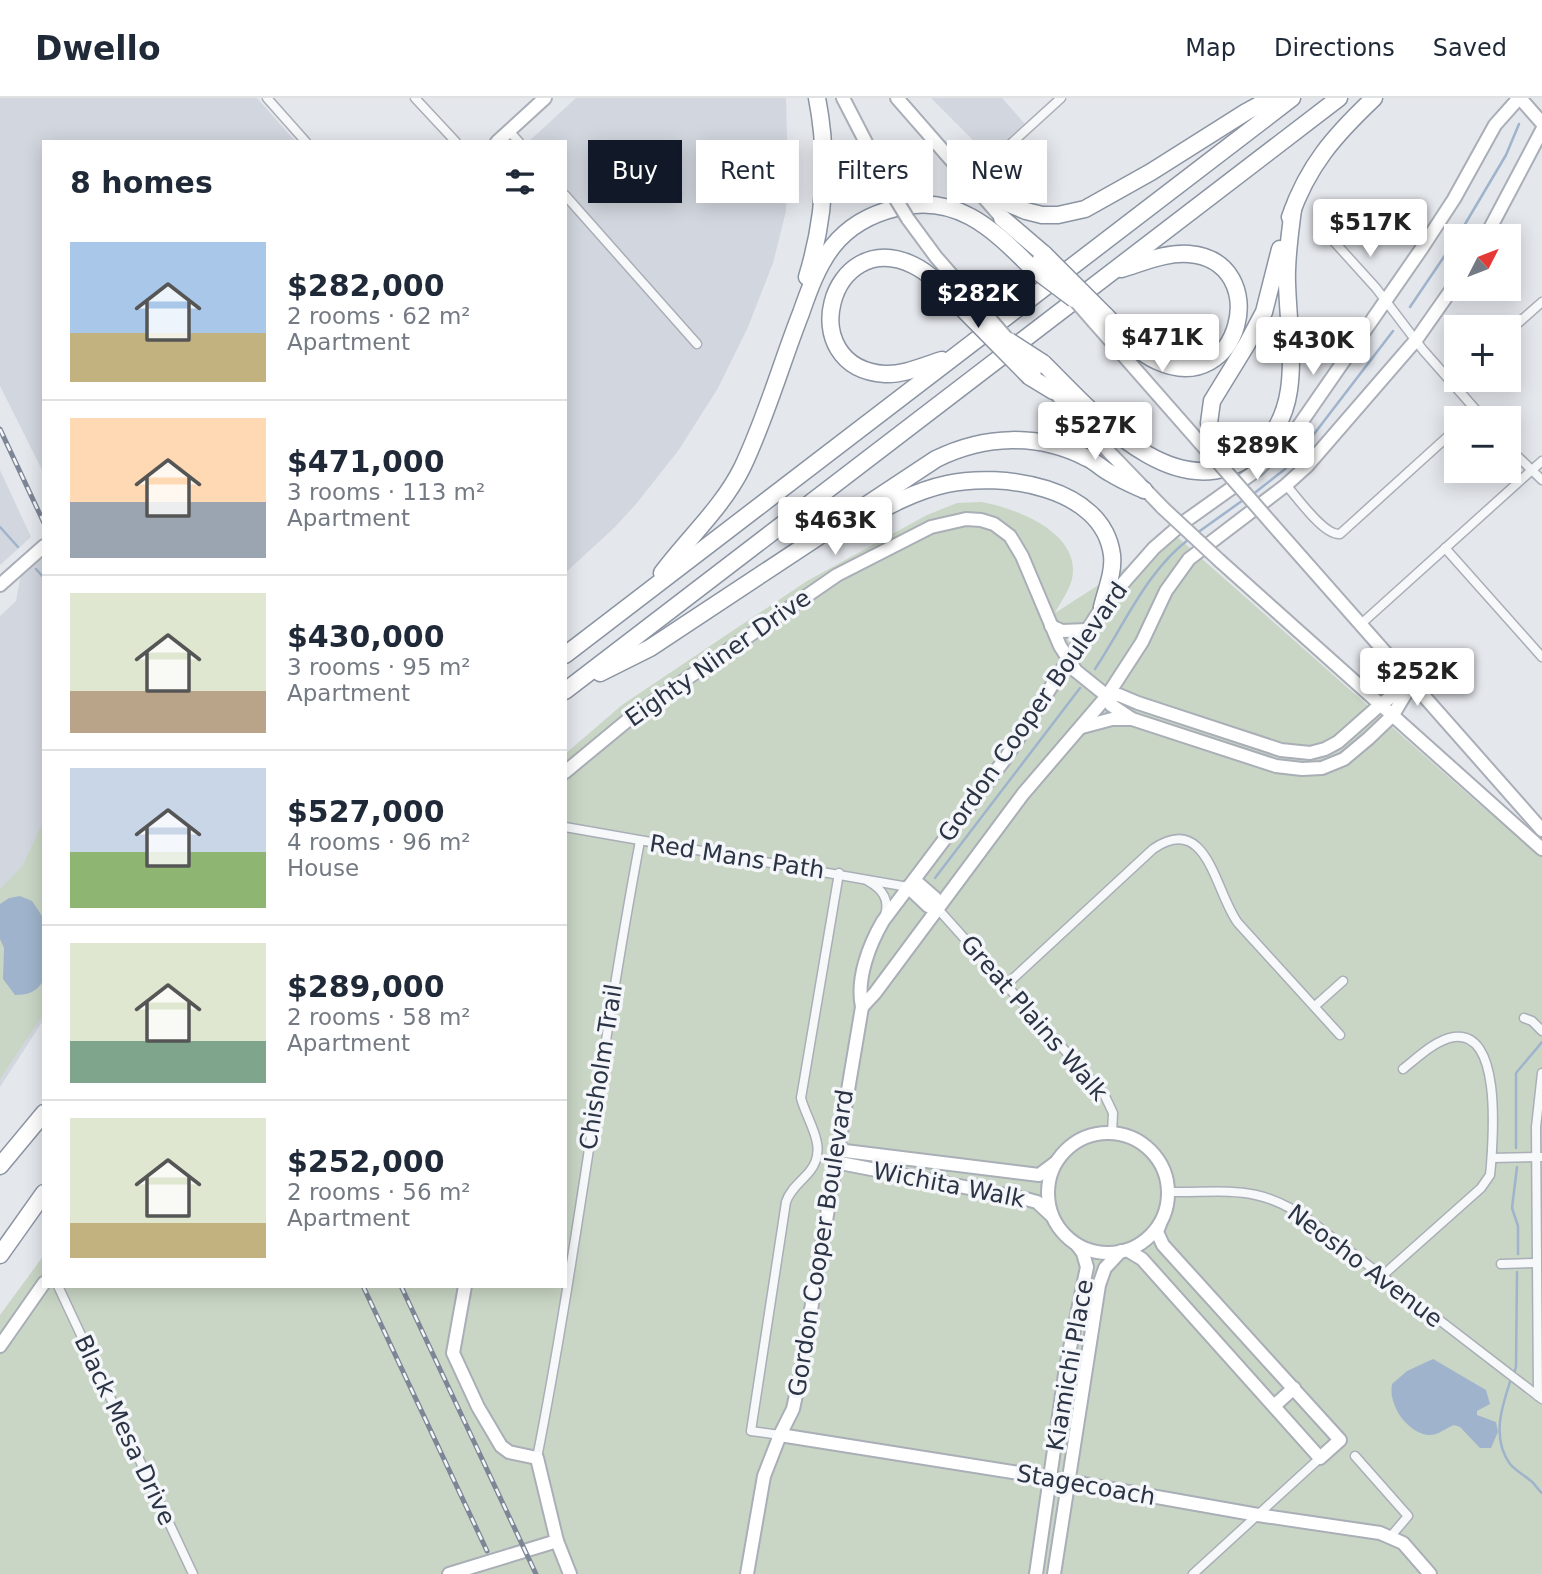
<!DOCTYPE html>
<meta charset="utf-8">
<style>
body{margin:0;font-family:"DejaVu Sans",sans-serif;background:#f6f6f7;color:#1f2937;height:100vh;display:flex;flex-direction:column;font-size:26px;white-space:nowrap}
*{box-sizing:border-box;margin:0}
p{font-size:23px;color:#747a83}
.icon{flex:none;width:38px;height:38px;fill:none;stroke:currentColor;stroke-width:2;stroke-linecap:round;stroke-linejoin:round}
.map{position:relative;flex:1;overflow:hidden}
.panel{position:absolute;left:42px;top:42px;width:525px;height:1148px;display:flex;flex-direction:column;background:#fff;border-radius:0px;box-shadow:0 4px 18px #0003}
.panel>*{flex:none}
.hud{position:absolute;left:588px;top:42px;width:665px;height:63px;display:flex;gap:14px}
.needle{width:46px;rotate:48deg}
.buttons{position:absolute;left:1444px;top:126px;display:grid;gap:14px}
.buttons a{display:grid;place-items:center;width:77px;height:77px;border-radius:0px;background:#fff;box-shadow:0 4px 18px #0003;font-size:35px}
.price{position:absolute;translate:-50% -60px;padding:0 16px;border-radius:7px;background:#fff;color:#222;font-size:23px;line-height:46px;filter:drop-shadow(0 2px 4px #0008)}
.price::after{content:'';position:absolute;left:50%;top:42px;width:21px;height:16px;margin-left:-10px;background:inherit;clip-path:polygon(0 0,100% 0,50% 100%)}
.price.active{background:#111827;color:#fff}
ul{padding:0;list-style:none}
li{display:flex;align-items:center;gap:21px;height:175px;padding:0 28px}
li+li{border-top:2px solid #e0e1e3}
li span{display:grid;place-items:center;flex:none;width:196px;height:140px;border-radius:0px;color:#555}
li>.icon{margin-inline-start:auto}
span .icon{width:84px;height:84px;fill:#fffc;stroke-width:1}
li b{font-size:30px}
h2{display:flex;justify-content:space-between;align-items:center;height:84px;padding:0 28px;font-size:30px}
.pill{padding:0 24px;border-radius:0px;background:#fff;box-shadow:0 4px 18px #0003;font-size:24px;line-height:63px}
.pill.active{background:#111827;color:#fff}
header{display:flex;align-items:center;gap:42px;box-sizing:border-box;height:98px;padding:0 35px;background:#fff;border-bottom:2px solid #e0e1e3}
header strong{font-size:33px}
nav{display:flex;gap:38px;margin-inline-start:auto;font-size:24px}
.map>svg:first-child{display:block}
</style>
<header>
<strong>Dwello</strong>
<nav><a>Map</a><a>Directions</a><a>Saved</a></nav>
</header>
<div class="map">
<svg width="1542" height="1476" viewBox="0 0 1542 1476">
<rect width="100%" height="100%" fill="#e4e7ec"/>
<g fill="#d2d6de">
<path d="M0 0H257L296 44H44V376L0 288Z"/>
<path d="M576 0H786L788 72 786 113 773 165 748 229 718 290 678 353 636 406 615 429 565 475V44H528Z"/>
<path d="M931 0H1002L1025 26 990 59Z"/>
<path d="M0 372 31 439 0 467Z"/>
<path d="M44 459V921L0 989V518L16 503 20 481 23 477Z"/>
</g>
<g fill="#c9d6c5">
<path d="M981 404C1016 410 1082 435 1072 481 1069 494 1060 504 1055 515L1128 468 1166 429 1478 705 1542 758V1476H0V1217L44 1157V1188H565V656L622 607 807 483 927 417 957 405Z"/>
<path d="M44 722V915L0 981V791L23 767Z"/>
</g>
<g fill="#9fb4cc">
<path d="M20 798 32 803 44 821V882C36 894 29 897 15 897L3 881 4 850 0 841V806L9 800Z"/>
<path d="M1433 1261 1486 1292 1490 1306 1477 1313V1317L1496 1324 1498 1334 1491 1350H1480L1460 1329 1454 1327C1446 1330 1437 1338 1428 1337 1406 1334 1388 1306 1392 1286L1407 1273Z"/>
</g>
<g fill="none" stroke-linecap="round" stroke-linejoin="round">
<g stroke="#9fb4cc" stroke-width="2.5">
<path d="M1458 138 1506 57 1519 26"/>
<path d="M1410 209 1456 141"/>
<path d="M1252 397 1285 371 1301 353 1393 233"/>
<path d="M0 429 18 449"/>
<path d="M1197 435 1246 400"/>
<path d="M36 471 44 480"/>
<path d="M1095 571C1125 526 1145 475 1189 441"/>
<path d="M935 780 1080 590"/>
<path d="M1516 1050V975L1542 944"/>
<path d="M1517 1069 1512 1110 1518 1128V1156"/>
<path d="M1514 1275 1516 1269 1517 1174"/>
<path d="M1511 1281C1502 1308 1491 1340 1510 1366 1516 1373 1524 1377 1531 1383 1535 1386 1538 1392 1542 1395"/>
</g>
<defs>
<g id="street">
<path d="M267 0 306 44"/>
<path d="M415 0 456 44"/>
<path d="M509 33 519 44"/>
<path d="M993 62 1061 0"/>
<path d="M565 97 697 246"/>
<path d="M1319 127 1376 190 1423 252 1483 320"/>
<path d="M1508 234 1542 204"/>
<path d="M1508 349 1542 382"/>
<path d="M1286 387C1297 399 1324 438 1340 436L1456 331"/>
<path d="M1445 450 1542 559"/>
<path d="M1361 526 1542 363"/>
<path d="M565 729 908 789"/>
<path d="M868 783C882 791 890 801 885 817"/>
<path d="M938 811 1104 996 1113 1015 1112 1035"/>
<path d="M1006 887 1153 751C1208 713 1215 795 1238 825L1340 937"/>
<path d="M1315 908 1343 883"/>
<path d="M1524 920 1532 923 1542 933"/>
<path d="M1492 1060 1542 1059"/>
<path d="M1168 1094C1229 1095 1258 1085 1312 1124L1542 1301"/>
<path d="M1501 1166 1536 1165"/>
<path d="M1382 1178 1481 1090 1490 1077 1491 1067C1493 1039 1502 932 1454 939 1435 942 1417 960 1403 971"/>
<path d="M58 1188 193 1476"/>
<path d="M1538 1298 1536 1029 1542 975"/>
<path d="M780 1337 751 1333 786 1104C790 1091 802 1083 810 1073 829 1049 807 1024 801 1000L839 775"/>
<path d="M1355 1358 1408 1418 1391 1438"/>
<path d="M537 1360C577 1156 601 948 640 743"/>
<path d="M1193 1476 1320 1360"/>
</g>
<g id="secondary">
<path d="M843 0 891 93"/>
<path d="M897 0 1007 126"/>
<path d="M1520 0 1542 25"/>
<path d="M497 44 545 0"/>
<path d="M908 121 936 159 971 199"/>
<path d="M1486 138 1542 32"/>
<path d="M1094 224 1216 363"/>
<path d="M1048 287 1110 355 1163 410"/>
<path d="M1273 427 1542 732"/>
<path d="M1220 463 1542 751"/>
<path d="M0 487 44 448"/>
<path d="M1051 528 1062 533 1087 532"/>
<path d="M1107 598 1119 597 1138 605 1281 652 1310 655 1325 651 1338 644 1381 606 1407 588"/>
<path d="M1082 629 1112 621H1132"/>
<path d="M565 674 634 617 837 477 931 429 966 421 981 422 994 426 1010 438 1022 458 1060 548 1076 573 1107 598 1111 607 1132 621 1276 668 1302 671 1322 670 1344 661 1369 640 1393 617 1412 585"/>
<path d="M908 789 919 786 935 800 938 811"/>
<path d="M908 789 928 808 938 811"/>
<path d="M862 909 875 895 1023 696 1107 598 1142 544 1166 493 1189 461 1286 387 1307 368 1416 242 1456 185"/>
<circle cx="1108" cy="1095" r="60"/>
<path d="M837 1052 1039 1077 1055 1065"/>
<path d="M835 1064 1026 1101 1037 1104 1052 1118"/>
<path d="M1127 1152 1142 1161 1320 1360 1340 1342 1163 1147 1157 1134 1160 1126"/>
<path d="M465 1188 453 1255 478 1309 501 1348 509 1354 537 1360 557 1443 570 1476"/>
<path d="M0 1248 44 1185"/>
<path d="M1274 1308 1294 1290"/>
<path d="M780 1337 1050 1380 1258 1417 1380 1435 1403 1445 1430 1476"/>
<path d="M449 1476 557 1443"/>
<path d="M747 1476 764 1378 780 1337 793 1311 799 1283 862 909C856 881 869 847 883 823L1005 661 1102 509 1154 450 1184 424 1257 372 1289 342 1422 150 1454 101 1495 27 1519 0"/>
<path d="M1036 1476 1066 1269 1087 1169 1083 1155 1077 1147"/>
<path d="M1054 1476 1099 1187 1105 1170 1121 1153"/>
</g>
<g id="highway">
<path d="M978 93 1026 113 1042 117H1058L1085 111 1151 74 1246 14 1272 0"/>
<path d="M1290 119C1308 67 1335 37 1374 0"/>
<path d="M1002 120 1044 156"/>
<path d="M807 179C825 120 829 61 817 0"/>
<path d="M1105 217C1121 233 1136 254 1157 263 1241 302 1274 163 1189 156 1166 154 1142 165 1121 171"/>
<path d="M942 262C925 267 904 277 885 276 792 270 829 127 913 167 932 176 947 194 961 209"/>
<path d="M1043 265C1092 313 1172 410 1249 359 1272 344 1285 319 1289 292 1294 257 1288 221 1287 185 1286 160 1290 136 1293 111"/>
<path d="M1030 279 1053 293"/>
<path d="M1217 363 1209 325 1212 303 1247 246 1264 214 1280 151"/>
<path d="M855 426C884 410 914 393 947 386 1001 374 1103 388 1112 457 1114 474 1106 492 1102 509"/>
<path d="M662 475C688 440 722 410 742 370 766 320 781 266 801 215 809 192 818 167 833 148 849 128 871 116 896 110 955 95 991 129 1030 168"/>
<path d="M565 557 1292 0"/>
<path d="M600 575 650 550 936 361C985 337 1038 335 1087 360 1096 364 1102 371 1110 375 1121 382 1133 387 1144 392"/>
<path d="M565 593 1339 0"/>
<path d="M0 1068 44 1015"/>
<path d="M0 1157 44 1095"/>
</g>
</defs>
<use href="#street" stroke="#a9aeb7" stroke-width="11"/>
<use href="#secondary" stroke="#a9aeb7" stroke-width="16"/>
<use href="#highway" stroke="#8b94a3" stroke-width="19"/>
<use href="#street" stroke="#f7f8fa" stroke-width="8"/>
<use href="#secondary" stroke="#fff" stroke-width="12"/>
<use href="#highway" stroke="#fff" stroke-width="16"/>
<defs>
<g id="rail">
<path d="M0 331 44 425"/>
<path d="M363 1188 487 1453"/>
<path d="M401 1188 536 1476"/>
</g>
</defs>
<use href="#rail" stroke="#7d8696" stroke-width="5"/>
<use href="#rail" stroke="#f4f6f9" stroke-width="2.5" stroke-dasharray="8" stroke-linecap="butt"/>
<defs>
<g id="secondary-bridge">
<path d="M891 93 908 121"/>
<path d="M1039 161 1094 224"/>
<path d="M971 199 1035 273"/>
<path d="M1217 363 1273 427"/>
<path d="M1163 410 1220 463"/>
</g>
<g id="highway-bridge">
<path d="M1044 156 1105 217"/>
<path d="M1030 168 1074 201"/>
<path d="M961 209 1030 279"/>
<path d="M1009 243 1043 265"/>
</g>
</defs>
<use href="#secondary-bridge" stroke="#a9aeb7" stroke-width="16" stroke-linecap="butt"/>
<use href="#highway-bridge" stroke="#8b94a3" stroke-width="19" stroke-linecap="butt"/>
<use href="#secondary-bridge" stroke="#fff" stroke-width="12"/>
<use href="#highway-bridge" stroke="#fff" stroke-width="16"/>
</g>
<g text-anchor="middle" stroke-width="7" stroke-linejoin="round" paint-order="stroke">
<g font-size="24" fill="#2b3445" stroke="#f4f6f9">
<text transform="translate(718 560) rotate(-35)" y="8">Eighty Niner Drive</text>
<text transform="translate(1033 614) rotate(-55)" y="8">Gordon Cooper Boulevard</text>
<text transform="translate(737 759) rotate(9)" y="8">Red Mans Path</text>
<text transform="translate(1034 920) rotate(49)" y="8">Great Plains Walk</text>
<text transform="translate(601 969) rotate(-81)" y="8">Chisholm Trail</text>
<text transform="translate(949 1087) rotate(11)" y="8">Wichita Walk</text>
<text transform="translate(821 1145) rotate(-81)" y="8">Gordon Cooper Boulevard</text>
<text transform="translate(1365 1168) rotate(37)" y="8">Neosho Avenue</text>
<text transform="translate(1070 1267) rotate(-80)" y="8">Kiamichi Place</text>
<text transform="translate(125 1332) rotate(65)" y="8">Black Mesa Drive</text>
<text transform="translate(1086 1387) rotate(10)" y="8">Stagecoach</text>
</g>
</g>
</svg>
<div class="buttons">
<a><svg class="needle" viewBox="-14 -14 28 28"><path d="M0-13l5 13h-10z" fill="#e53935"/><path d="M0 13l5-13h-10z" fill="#747a83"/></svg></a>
<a>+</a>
<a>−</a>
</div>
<b class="price" style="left:1370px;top:161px">$517K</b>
<b class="price active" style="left:978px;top:232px">$282K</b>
<b class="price" style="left:1162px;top:276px">$471K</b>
<b class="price" style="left:1313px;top:279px">$430K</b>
<b class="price" style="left:1095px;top:364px">$527K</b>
<b class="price" style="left:1257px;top:384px">$289K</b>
<b class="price" style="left:835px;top:459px">$463K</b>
<b class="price" style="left:1417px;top:610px">$252K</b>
<div class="hud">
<a class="pill active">Buy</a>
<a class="pill">Rent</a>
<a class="pill">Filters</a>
<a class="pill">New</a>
</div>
<section class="panel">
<h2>8 homes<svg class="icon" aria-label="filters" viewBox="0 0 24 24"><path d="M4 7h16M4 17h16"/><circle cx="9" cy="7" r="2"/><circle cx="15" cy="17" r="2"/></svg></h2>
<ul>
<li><span style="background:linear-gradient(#a9c7e8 65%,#c2b280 0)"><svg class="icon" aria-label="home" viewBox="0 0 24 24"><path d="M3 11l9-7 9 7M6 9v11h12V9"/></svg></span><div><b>$282,000</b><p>2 rooms · 62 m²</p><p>Apartment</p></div></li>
<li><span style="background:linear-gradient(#ffd9b3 60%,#9aa5b1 0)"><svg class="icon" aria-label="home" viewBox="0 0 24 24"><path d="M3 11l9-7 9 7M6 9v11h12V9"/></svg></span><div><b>$471,000</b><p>3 rooms · 113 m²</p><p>Apartment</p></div></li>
<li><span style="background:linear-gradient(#dfe7d0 70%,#b9a48a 0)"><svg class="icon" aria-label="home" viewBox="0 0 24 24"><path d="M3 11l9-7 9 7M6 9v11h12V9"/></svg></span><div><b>$430,000</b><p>3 rooms · 95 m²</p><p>Apartment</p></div></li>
<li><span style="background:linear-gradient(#c9d6e8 60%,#8fb573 0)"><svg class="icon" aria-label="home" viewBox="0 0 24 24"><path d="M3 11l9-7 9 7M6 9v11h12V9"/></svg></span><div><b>$527,000</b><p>4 rooms · 96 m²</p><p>House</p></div></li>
<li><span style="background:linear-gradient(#dfe7d0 70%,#7fa58c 0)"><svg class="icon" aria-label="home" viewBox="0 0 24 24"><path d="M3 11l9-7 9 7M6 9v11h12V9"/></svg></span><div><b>$289,000</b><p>2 rooms · 58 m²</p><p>Apartment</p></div></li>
<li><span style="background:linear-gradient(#dfe7d0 75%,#c2b280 0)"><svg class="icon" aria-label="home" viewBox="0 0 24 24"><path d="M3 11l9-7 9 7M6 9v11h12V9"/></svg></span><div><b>$252,000</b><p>2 rooms · 56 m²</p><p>Apartment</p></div></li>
</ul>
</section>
</div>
